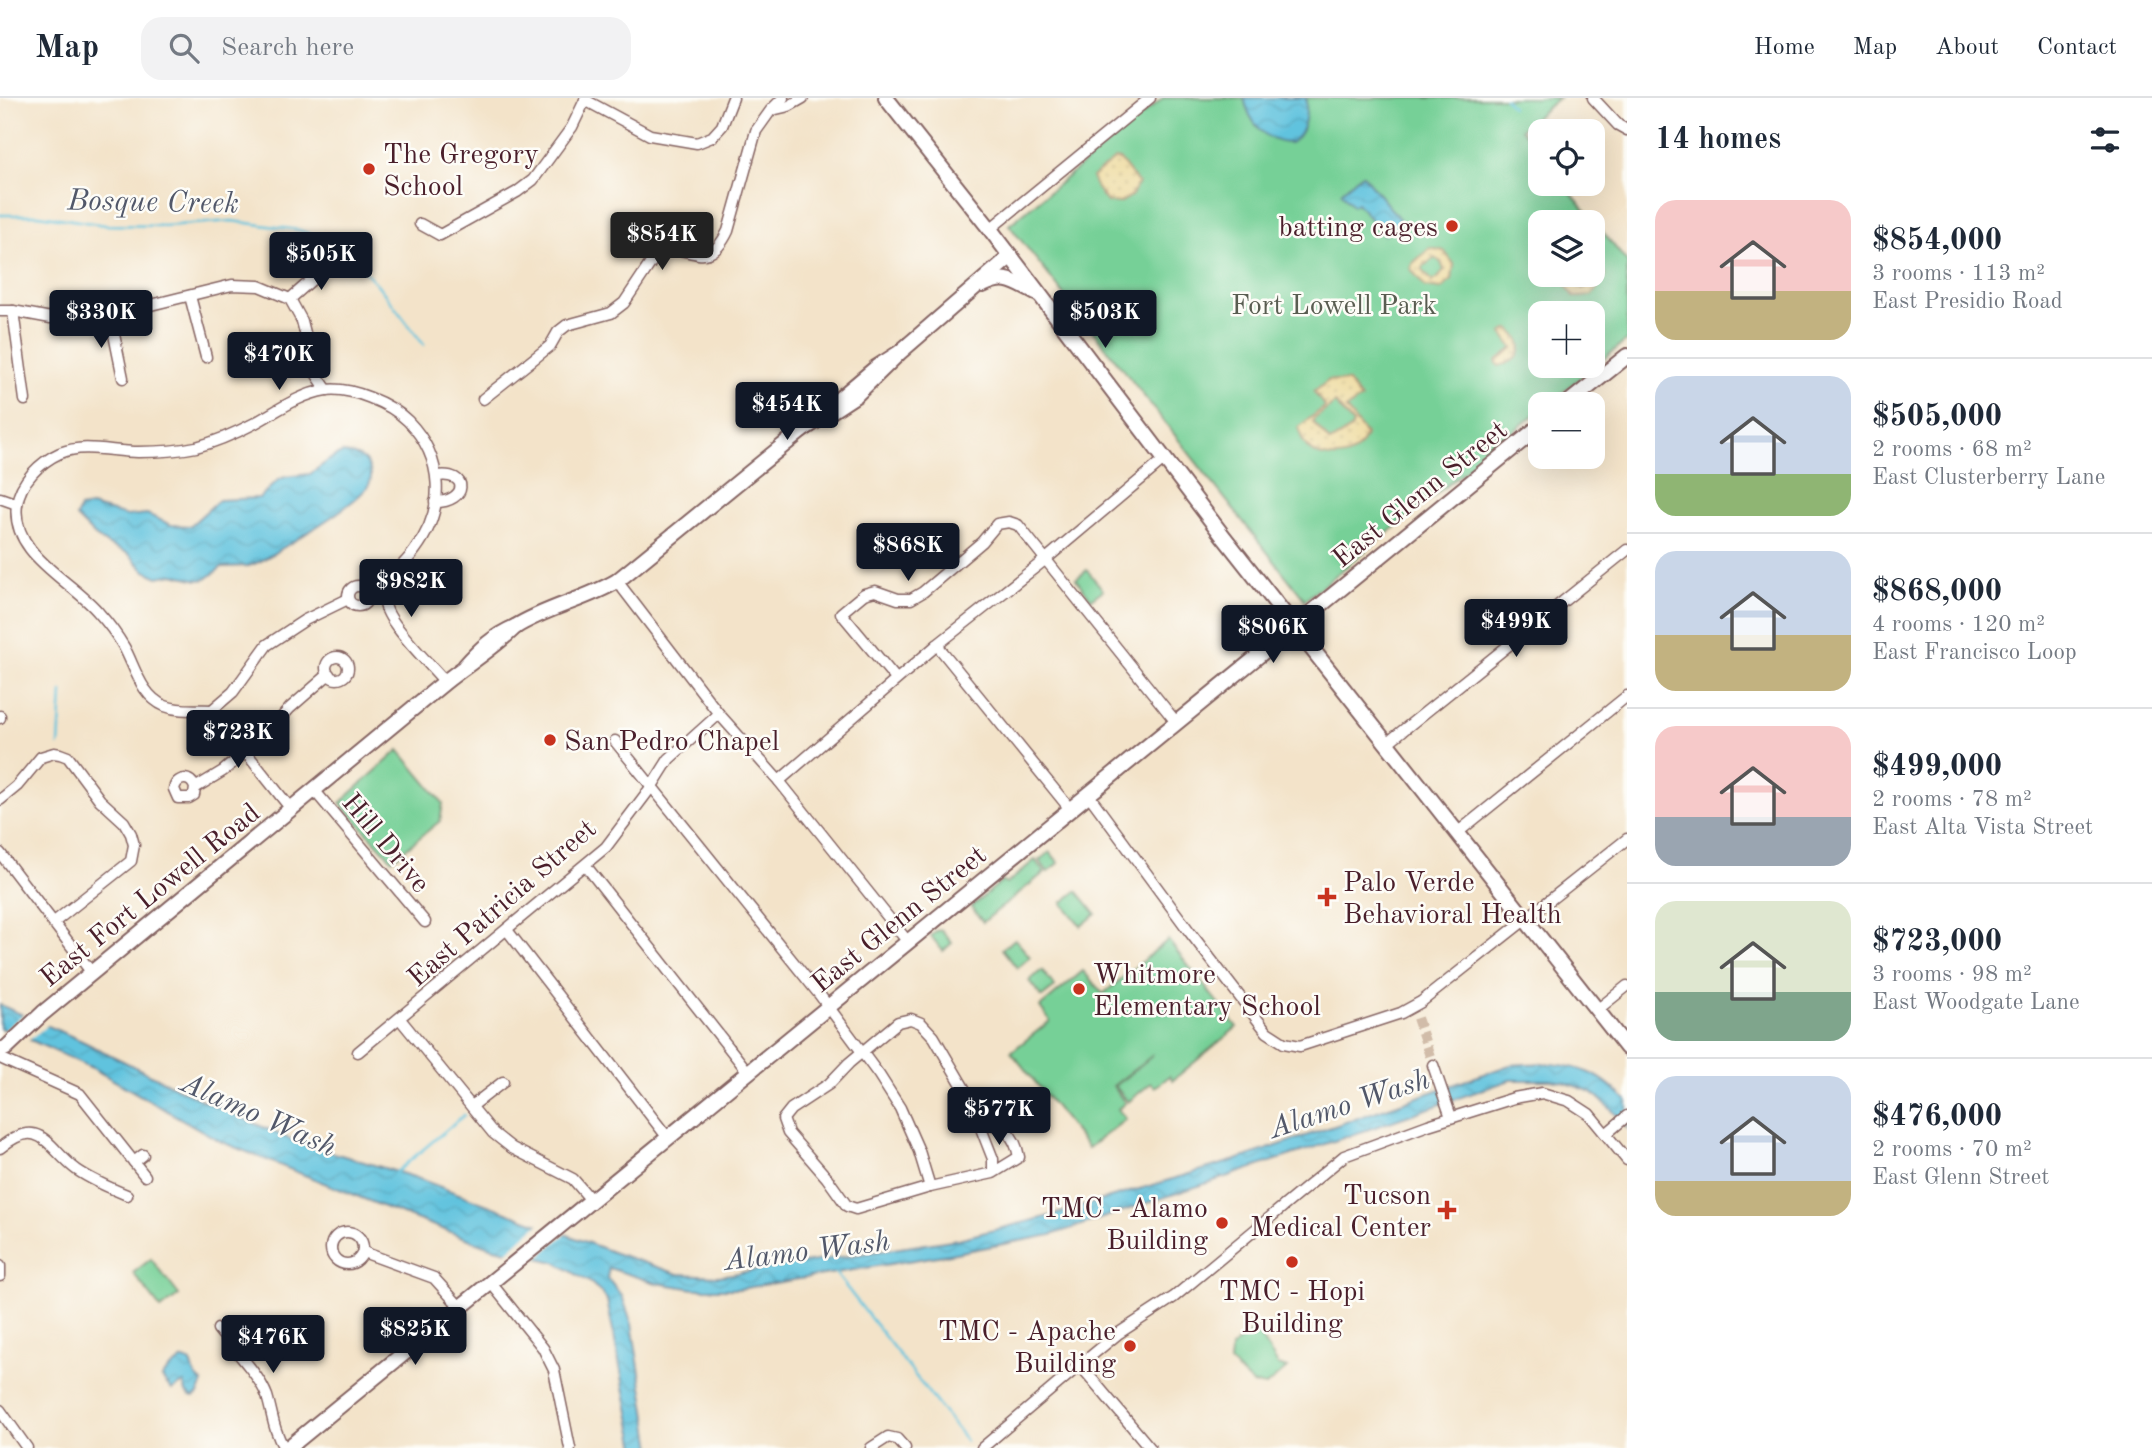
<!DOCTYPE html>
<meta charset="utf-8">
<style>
body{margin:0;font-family:"Old Standard TT",serif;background:#f2f2f3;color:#1f2937;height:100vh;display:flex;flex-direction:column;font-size:26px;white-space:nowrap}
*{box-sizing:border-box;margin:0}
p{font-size:23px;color:#747a83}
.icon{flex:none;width:38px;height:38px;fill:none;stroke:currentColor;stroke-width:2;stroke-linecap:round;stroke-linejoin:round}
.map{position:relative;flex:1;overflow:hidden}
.side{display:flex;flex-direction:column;background:#fff;width:525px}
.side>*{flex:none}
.buttons{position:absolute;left:1528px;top:21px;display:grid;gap:14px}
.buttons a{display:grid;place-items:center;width:77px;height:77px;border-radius:14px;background:#fff;box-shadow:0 7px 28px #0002;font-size:35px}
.price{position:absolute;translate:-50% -60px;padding:0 16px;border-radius:7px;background:#111827;color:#fff;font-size:23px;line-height:46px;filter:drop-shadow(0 2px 4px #0008)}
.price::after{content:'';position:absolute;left:50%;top:42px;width:21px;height:16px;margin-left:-10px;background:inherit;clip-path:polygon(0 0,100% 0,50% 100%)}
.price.on{background:#222;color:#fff}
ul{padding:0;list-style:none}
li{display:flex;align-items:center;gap:21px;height:175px;padding:0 28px}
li+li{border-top:2px solid #e0e1e3}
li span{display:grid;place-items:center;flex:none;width:196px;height:140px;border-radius:21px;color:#555}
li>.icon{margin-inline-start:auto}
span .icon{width:84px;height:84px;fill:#fffc;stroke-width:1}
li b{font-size:30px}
h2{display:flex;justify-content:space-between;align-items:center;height:84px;padding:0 28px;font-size:30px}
header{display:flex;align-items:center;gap:42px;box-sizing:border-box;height:98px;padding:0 35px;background:#fff;border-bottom:2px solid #e0e1e3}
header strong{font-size:33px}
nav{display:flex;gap:38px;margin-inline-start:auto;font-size:24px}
.search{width:490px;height:63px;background:#f2f2f3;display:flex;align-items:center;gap:18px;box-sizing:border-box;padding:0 24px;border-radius:21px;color:#747a83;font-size:26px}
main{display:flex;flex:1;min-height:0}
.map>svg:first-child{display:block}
</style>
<header>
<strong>Map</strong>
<div class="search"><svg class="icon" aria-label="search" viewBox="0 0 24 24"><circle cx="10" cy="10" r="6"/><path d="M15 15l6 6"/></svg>Search here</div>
<nav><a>Home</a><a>Map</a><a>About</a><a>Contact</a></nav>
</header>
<main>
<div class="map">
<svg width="1627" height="1350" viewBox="0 0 1627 1350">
<defs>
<pattern id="sand-dots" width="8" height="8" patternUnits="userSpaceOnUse" patternTransform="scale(1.75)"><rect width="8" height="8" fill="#eeda9e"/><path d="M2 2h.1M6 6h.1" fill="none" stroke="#cebb88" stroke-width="1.8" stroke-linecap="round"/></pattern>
<pattern id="water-waves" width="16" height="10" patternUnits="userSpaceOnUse" patternTransform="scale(1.75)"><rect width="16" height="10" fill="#60c3de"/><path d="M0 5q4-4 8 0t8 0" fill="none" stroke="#55a7bf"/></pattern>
</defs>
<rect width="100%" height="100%" fill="#fdfcf7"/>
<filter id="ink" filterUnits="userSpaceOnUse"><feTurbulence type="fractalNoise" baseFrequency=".0143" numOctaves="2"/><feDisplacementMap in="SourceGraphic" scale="14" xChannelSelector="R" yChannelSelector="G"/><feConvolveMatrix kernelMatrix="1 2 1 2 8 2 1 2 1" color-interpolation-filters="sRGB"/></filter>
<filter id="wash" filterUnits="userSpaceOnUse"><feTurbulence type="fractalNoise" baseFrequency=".00686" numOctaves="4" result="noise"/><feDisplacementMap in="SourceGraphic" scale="28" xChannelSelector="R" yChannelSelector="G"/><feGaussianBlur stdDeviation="1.57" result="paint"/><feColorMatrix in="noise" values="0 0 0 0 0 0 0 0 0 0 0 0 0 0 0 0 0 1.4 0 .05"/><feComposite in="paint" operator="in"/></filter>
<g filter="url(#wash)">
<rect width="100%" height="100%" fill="#f3e3c9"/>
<g fill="#76d097" stroke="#607861" stroke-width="2" fill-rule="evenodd">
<path d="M1163 0H1559L1521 31 1540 55V86H1564L1627 164V242L1548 306H1540V312L1305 502 1009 127ZM1540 124H1592V177H1540ZM1540 215H1592V268H1540Z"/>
<path d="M1087 472 1103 492 1091 501 1076 481Z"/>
<path d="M399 652 443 705 440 723 392 762 340 705Z"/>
<path d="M1050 754 1059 765 1048 774 1039 762Z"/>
<path d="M1035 762 1045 774 983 824 971 809 1002 783 1006 786Z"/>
<path d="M1077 793 1096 816 1081 828 1062 805Z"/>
<path d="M941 832 952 845 943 853 931 838 936 833Z"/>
<path d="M1015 841 1030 859 1017 870 1002 851Z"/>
<path d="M1168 842 1237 929 1173 982 1170 978 1155 989 1151 985 1128 1004 1115 988 1153 957 1113 988 1125 1005 1118 1011 1126 1021 1088 1050 1011 954 1050 923 1040 909 1083 873 1103 896Z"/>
<path d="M1042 872 1055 889 1042 899 1029 883Z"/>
<path d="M151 1161 179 1197 161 1211 133 1175Z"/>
<path d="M1255 1231 1278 1267 1287 1270 1266 1288 1253 1286 1230 1265 1231 1250Z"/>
</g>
<g fill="url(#sand-dots)" stroke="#9c7c64" stroke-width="2" fill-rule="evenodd">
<path d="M1115 61 1120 62 1138 85 1132 97 1120 105 1107 104 1096 89 1092 79Z"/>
<path d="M1430 150 1444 153 1454 166 1452 182 1441 191 1425 189 1411 171 1412 166ZM1435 160 1441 164 1444 172 1439 179 1432 183 1423 173V168Z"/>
<path d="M1593 160 1606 177C1593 191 1600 200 1575 199L1567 189 1565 177H1572L1583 191 1596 182V178L1593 174Z"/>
<path d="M1509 231C1529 247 1522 262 1499 268L1496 263 1513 250 1502 235Z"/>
<path d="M1329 282 1348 284 1361 301 1346 311 1366 337C1363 344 1359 352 1352 355 1340 362 1317 360 1308 350 1302 344 1300 335 1298 329L1325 309 1314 294ZM1335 305 1353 326 1351 331 1330 344 1313 324 1314 321Z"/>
</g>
<g fill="url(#water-waves)" stroke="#557184" stroke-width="2">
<path d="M1244 0H1306C1307 16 1306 36 1290 45 1265 45 1249 23 1244 0Z"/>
<path d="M1362 76 1401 123 1384 137 1357 105 1353 108 1341 94Z"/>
<path d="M342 355C352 356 365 358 369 369 371 374 372 379 370 384 364 403 282 450 261 463L249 468 222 469 206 481 198 482 173 476 158 479 145 473 128 455 109 447 95 438 76 419 80 410 91 408 127 418 147 416 171 427 190 428 219 402 259 400 278 382 285 379 310 376 333 359Z"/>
<path d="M0 907 82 943 202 1002 294 1043 414 1079 615 1155 678 1176 719 1178 958 1141 1050 1118 1239 1061 1510 967C1539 964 1569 964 1596 978 1607 983 1617 994 1627 1002V1030L1612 1012 1592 994 1564 984 1551 982H1510L1349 1038 1051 1137 950 1156 739 1191H695L656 1185 609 1170 607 1180 622 1198 632 1226 652 1350H636L607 1202 602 1195 591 1185 555 1164 490 1149 384 1109 222 1044 92 970 35 944 0 930Z"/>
<path d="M183 1261C195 1263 191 1271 196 1278 198 1281 201 1283 203 1285L198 1296 194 1299C185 1297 185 1292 184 1285L172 1292 162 1280 168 1272Z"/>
</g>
<g fill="#f3e3c9">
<path d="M26 914 50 925 27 944 2 934Z"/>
<path d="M541 1124 568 1134 534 1163 506 1154Z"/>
</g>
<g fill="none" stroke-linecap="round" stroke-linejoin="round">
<g stroke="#60c3de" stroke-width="2.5">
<path d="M1505 0 1512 9"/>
<path d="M0 117H39L105 127 165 128 232 123 299 132 313 137 332 144 354 162 377 186 424 247"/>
<path d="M59 647 62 594"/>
<path d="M394 1076 464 1017"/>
<path d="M833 1172 966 1343"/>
</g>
</g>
</g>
<g filter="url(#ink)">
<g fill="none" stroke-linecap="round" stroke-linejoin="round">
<path stroke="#d1bca9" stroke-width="10" stroke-dasharray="10 5" stroke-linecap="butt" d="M1417 920 1433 967"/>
<defs>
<g id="street">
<path d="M1593 0 1618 27 1627 32"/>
<path d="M585 2 650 37 697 45 712 39 722 28 733 0"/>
<path d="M772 12 789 8 803 0"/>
<path d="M420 126 440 137 517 94 533 82 572 29 586 0"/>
<path d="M990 131 1150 0"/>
<path d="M190 198 206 259"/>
<path d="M290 201 332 164"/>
<path d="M0 213H13L51 220H82L110 217 232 187 259 188 290 201 302 223 315 274 327 292"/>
<path d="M13 213 25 302"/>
<path d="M110 217 123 280"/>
<path d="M483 301 550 248 558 234 567 227 611 215 624 205 660 151C691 146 708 175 728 133L756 33 771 12 783 0"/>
<path d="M0 400 17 406"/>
<path d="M435 404C468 404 469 373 437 378"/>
<path d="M617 483 719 616 779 683 908 844"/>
<circle cx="358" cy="498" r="10"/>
<path d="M937 547 1070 711"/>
<circle cx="337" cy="570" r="11"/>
<path d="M896 581 841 515 864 496 875 493 898 501H911L923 494 982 444 997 426 1009 424 1018 427 1176 624"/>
<path d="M212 612 233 594 267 547 305 522 348 501"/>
<path d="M0 618V620"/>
<path d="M615 643 819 896 879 977 900 1010 919 1053 930 1089"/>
<path d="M1386 646 1627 452"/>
<path d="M779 683 937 547 1046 461 1165 361"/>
<path d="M195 690C191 678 177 678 174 691L178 700H189L194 697 195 690 223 673 266 637 290 610 329 576"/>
<path d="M314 692 425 824"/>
<path d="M1088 696 1189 833 1267 934 1284 945 1300 948 1401 915 1421 904 1627 741"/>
<path d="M0 702 17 688 41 659 54 655 60 656 68 659 100 702 124 724 131 736 134 747 131 763 53 825"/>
<path d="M291 711 212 612C197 611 180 614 165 608 141 598 135 569 124 549 117 537 108 525 99 515 72 482 10 457 17 406 20 384 40 364 60 355 85 345 112 354 138 354 157 354 177 353 196 349 216 344 236 335 255 325 277 313 300 296 326 292 351 289 390 305 408 323 444 360 446 411 415 452 403 470 382 480 385 505 386 524 431 567 445 584"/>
<path d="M1457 735 1627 598"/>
<path d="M0 755 92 875"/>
<path d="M586 768 748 974"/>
<path d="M507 832 668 1040"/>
<path d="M1597 912 1627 888"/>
<path d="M400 921 493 1035 512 1050 573 1081 591 1102"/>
<path d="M358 954 606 749 652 688 669 661 719 616"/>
<path d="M0 960 80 996 145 1078"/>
<path d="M1433 967 1451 1019"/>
<path d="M472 1008 503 984"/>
<path d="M980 1026C1003 1024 1015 1037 1019 1059L993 1075 930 1089 856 1111 847 1108 827 1080 788 1035 783 1021 791 1011 829 986 849 965 898 924 911 921 921 925 934 939 968 997 993 1061V1075"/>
<path d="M1606 1036 1627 1018"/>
<path d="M0 1050C41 1016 48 1051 77 1072 93 1083 110 1090 127 1097"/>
<path d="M134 1064 143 1057"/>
<circle cx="347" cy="1150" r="16"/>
<path d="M363 1154 434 1180 461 1210"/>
<path d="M0 1168V1178"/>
<path d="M491 1185 543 1250 554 1272 570 1350"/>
<path d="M218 1231C232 1249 259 1276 267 1298 273 1318 273 1331 284 1350"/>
<path d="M0 1312 27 1350"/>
<path d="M871 1350 888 1339 897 1341 905 1350"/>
<path d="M982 1350 1080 1267"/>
<path d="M1150 1350 1080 1267 1119 1235 1174 1199 1344 1058 1428 1027 1514 1000 1542 995 1569 1003 1589 1016 1627 1062"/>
</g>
<g id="secondary">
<path d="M886 0 990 131 1223 438 1627 950"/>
<path d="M983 187C1007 175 1015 185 1038 196"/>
<path d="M899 255 877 269 801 333 856 297 899 255 1011 158"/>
<path d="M1567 306 1627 258"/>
<path d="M515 529C547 509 585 502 617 483L801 333"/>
<path d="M0 952 6 950 43 915 445 584C469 565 494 550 515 529 494 538 480 551 465 568"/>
<path d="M288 1350 1540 328"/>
</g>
</defs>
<use href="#street" stroke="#856462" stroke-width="13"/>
<use href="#secondary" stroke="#856462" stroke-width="18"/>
<use href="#street" stroke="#fff" stroke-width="10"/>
<use href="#secondary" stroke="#fff" stroke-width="14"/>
</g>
</g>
<g fill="#c8321e" stroke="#fdfcf7" stroke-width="2.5">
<circle cx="369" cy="71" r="7"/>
<circle cx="1452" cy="128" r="7"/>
<circle cx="550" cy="642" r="7"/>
<path d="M1323.5 788.5h7v7h7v7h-7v7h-7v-7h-7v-7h7z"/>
<circle cx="1079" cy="891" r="7"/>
<path d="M1443.5 1101.5h7v7h7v7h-7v7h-7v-7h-7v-7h7z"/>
<circle cx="1222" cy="1125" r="7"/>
<circle cx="1292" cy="1164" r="7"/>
<circle cx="1130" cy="1248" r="7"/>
</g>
<g text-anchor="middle" stroke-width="5" stroke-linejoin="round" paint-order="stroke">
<g font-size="28" fill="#4a1f2b" stroke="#fdfcf7" text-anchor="start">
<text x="383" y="65">The Gregory<tspan x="383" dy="32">School</tspan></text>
<text x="1438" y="138" text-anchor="end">batting cages</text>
<text x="564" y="652">San Pedro Chapel</text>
<text x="1343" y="793">Palo Verde<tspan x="1343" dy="32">Behavioral Health</tspan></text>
<text x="1093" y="885">Whitmore<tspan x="1093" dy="32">Elementary School</tspan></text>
<text x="1431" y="1106" text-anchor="end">Tucson<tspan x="1431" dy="32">Medical Center</tspan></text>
<text x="1208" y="1119" text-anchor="end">TMC - Alamo<tspan x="1208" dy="32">Building</tspan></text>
<text x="1292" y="1202" text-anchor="middle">TMC - Hopi<tspan x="1292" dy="32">Building</tspan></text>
<text x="1116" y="1242" text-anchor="end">TMC - Apache<tspan x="1116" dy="32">Building</tspan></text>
</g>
<g font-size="28" fill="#595d51" stroke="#fdfcf7">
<text x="1334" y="216">Fort Lowell Park</text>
</g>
<g font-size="28" fill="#4a1f2b" stroke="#fdfcf7">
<text transform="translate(1419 395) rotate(-39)" y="10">East Glenn Street</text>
<text transform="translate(387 744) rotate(50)" y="10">Hill Drive</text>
<text transform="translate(149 796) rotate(-39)" y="10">East Fort Lowell Road</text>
<text transform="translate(501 804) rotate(-41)" y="10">East Patricia Street</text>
<text transform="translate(898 820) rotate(-39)" y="10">East Glenn Street</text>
</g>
<g font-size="30" font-style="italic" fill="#52586a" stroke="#fdfcf7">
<text transform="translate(153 103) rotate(1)" y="10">Bosque Creek</text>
<text transform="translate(1349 1005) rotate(-18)" y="10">Alamo Wash</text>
<text transform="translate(259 1016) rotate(24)" y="10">Alamo Wash</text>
<text transform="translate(807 1152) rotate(-7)" y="10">Alamo Wash</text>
</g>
</g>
</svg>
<div class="buttons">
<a><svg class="icon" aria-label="locate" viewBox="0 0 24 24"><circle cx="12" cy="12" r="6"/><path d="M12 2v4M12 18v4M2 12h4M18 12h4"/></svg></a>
<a><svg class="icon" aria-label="layers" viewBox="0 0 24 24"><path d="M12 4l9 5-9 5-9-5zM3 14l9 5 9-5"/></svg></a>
<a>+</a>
<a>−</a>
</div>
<b class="price on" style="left:662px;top:174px">$854K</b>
<b class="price" style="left:321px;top:194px">$505K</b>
<b class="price" style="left:101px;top:252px">$330K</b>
<b class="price" style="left:1105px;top:252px">$503K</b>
<b class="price" style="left:279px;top:294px">$470K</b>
<b class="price" style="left:787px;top:344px">$454K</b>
<b class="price" style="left:908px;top:485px">$868K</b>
<b class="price" style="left:411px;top:521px">$982K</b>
<b class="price" style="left:1516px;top:561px">$499K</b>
<b class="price" style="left:1273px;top:567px">$806K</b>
<b class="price" style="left:238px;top:672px">$723K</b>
<b class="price" style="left:999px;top:1049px">$577K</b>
<b class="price" style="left:415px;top:1269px">$825K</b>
<b class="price" style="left:273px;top:1277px">$476K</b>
</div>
<section class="side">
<h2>14 homes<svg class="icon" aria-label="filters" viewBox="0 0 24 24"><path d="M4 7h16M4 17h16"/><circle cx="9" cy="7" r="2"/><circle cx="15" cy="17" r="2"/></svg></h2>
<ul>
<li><span style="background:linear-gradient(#f6c9c9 65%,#c2b280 0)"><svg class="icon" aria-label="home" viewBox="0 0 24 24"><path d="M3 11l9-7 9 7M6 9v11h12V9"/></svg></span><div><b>$854,000</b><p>3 rooms · 113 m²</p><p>East Presidio Road</p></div></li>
<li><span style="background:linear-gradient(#c9d6e8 70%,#8fb573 0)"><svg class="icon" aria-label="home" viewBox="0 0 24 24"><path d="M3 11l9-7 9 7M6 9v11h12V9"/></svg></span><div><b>$505,000</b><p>2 rooms · 68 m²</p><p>East Clusterberry Lane</p></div></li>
<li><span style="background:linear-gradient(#c9d6e8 60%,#c2b280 0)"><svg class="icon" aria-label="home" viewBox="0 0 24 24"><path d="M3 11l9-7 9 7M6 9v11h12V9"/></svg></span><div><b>$868,000</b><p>4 rooms · 120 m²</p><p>East Francisco Loop</p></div></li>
<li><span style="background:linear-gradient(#f6c9c9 65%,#9aa5b1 0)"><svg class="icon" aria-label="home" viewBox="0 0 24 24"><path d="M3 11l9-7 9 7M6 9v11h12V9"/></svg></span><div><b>$499,000</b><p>2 rooms · 78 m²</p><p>East Alta Vista Street</p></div></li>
<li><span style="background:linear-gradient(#dfe7d0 65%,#7fa58c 0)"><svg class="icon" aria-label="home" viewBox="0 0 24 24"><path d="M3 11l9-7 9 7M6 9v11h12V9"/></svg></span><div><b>$723,000</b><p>3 rooms · 98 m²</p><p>East Woodgate Lane</p></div></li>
<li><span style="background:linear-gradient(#c9d6e8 75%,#c2b280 0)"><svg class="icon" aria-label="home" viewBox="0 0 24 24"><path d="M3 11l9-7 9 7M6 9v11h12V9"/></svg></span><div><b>$476,000</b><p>2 rooms · 70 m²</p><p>East Glenn Street</p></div></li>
</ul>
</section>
</main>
